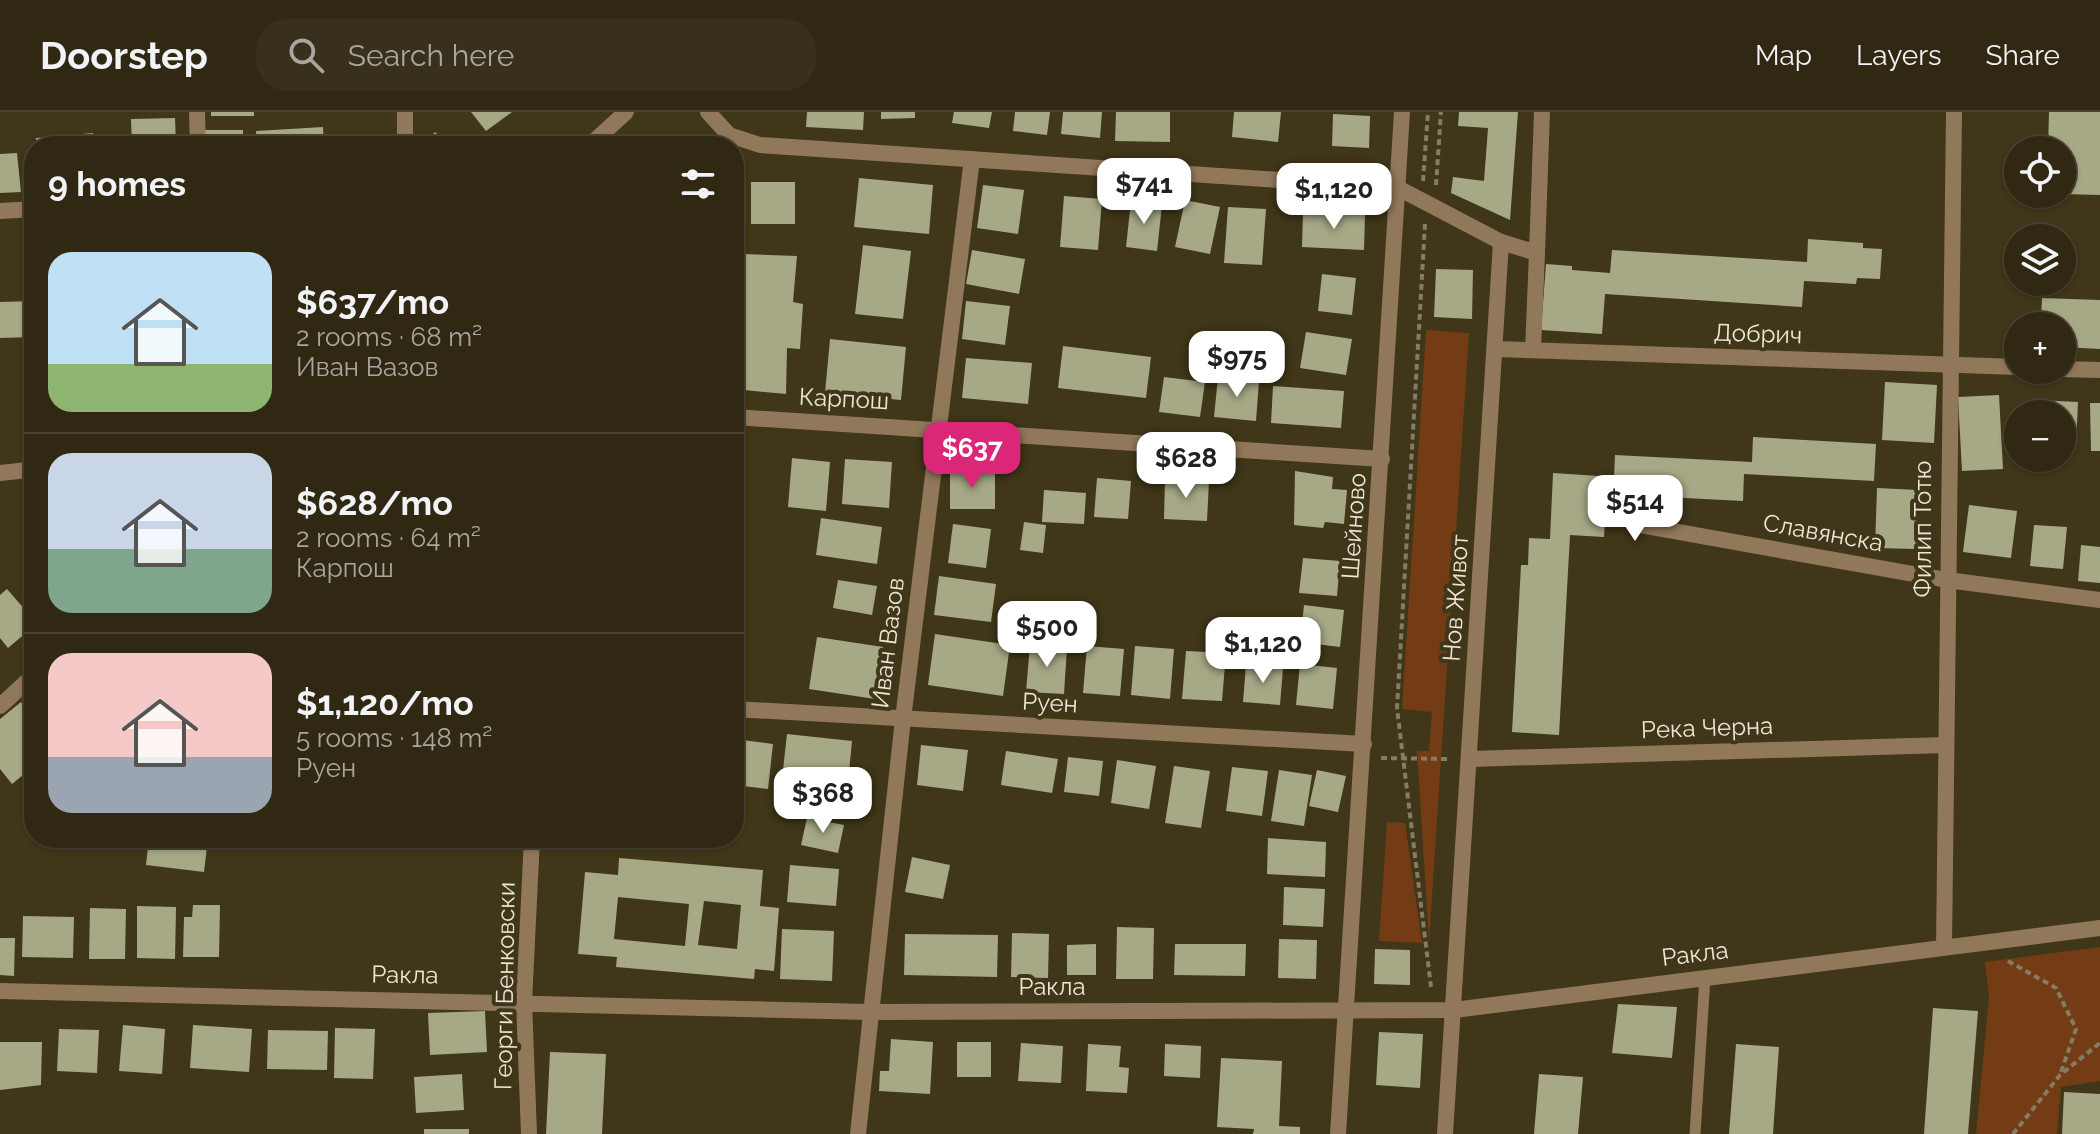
<!DOCTYPE html>
<meta charset="utf-8">
<style>
body{margin:0;font-family:Raleway,sans-serif;background:#38301c;color:#f1f3f6;height:100vh;display:flex;flex-direction:column;font-size:30px;white-space:nowrap}
*{box-sizing:border-box;margin:0}
p{font-size:26px;color:#a8a6a0}
.icon{flex:none;width:44px;height:44px;fill:none;stroke:currentColor;stroke-width:2;stroke-linecap:round;stroke-linejoin:round}
.map{position:relative;flex:1;overflow:hidden}
.sheet{position:absolute;left:24px;top:24px;width:720px;height:712px;display:flex;flex-direction:column;background:#302813;border-radius:32px;box-shadow:0 2px 6px #0004,0 0 0 2px #4b4433}
.sheet>*{flex:none}
.controls{position:absolute;left:2004px;top:24px;display:grid;gap:16px}
.controls a{display:grid;place-items:center;width:72px;height:72px;border-radius:50%;background:#302813;box-shadow:0 2px 6px #0004,0 0 0 2px #4b4433;font-size:40px}
.price{position:absolute;translate:-50% -68px;padding:0 18px;border-radius:16px;background:#fff;color:#222;font-size:26px;line-height:52px;filter:drop-shadow(0 2px 4px #0008)}
.price::after{content:'';position:absolute;left:50%;top:48px;width:24px;height:18px;margin-left:-12px;background:inherit;clip-path:polygon(0 0,100% 0,50% 100%)}
.price.on{background:#db2777;color:#fff}
ul{padding:0;list-style:none}
li{display:flex;align-items:center;gap:24px;height:200px;padding:0 24px}
li+li{border-top:2px solid #4b4433}
li span{display:grid;place-items:center;flex:none;width:224px;height:160px;border-radius:24px;color:#555}
li>.icon{margin-inline-start:auto}
span .icon{width:96px;height:96px;fill:#fffc;stroke-width:1}
li b{font-size:34px}
h2{display:flex;justify-content:space-between;align-items:center;height:96px;padding:0 24px;font-size:34px}
header{display:flex;align-items:center;gap:48px;box-sizing:border-box;height:112px;padding:0 40px;background:#302813;border-bottom:2px solid #4b4433}
header strong{font-size:38px}
nav{display:flex;gap:44px;margin-inline-start:auto;font-size:28px}
.search{width:560px;height:72px;background:#38301c;display:flex;align-items:center;gap:20px;box-sizing:border-box;padding:0 28px;border-radius:32px;color:#a8a6a0;font-size:30px}
.map>svg:first-child{display:block}
</style>
<header>
<strong>Doorstep</strong>
<div class="search"><svg class="icon" aria-label="search" viewBox="0 0 24 24"><circle cx="10" cy="10" r="6"/><path d="M15 15l6 6"/></svg>Search here</div>
<nav><a>Map</a><a>Layers</a><a>Share</a></nav>
</header>
<div class="map">
<svg width="2100" height="1022" viewBox="0 0 2100 1022">
<rect width="100%" height="100%" fill="#403619"/>
<g fill="#743c14">
<path d="M1426 218 1469 221 1429 830 1417 639H1429L1432 600 1402 597Z"/>
<path d="M1387 710 1405 711 1422 831 1379 829Z"/>
<path d="M2100 835V969L2061 975 2057 1022H1976L1989 886 1985 850Z"/>
</g>
<g fill="#a7a886" fill-rule="evenodd">
<rect x="211" y="0" width="43" height="4"/>
<path d="M471 0H512L486 19Z"/>
<path d="M807 0H864L863 18 806 15Z"/>
<path d="M881 0H915V6L881 7Z"/>
<path d="M954 0H992L989 16 952 11Z"/>
<path d="M1015 0H1050L1047 23 1013 19Z"/>
<path d="M1063 0H1102L1100 26 1061 22Z"/>
<path d="M1116 0H1170V30L1115 29Z"/>
<path d="M1234 0H1281L1278 30 1232 25Z"/>
<path d="M1459 0H1518L1510 108 1451 81 1453 65 1484 69 1488 16 1458 14Z"/>
<path d="M2049 0H2100V83L2062 82V38H2048Z"/>
<path d="M1333 2 1370 4 1369 36 1332 34Z"/>
<path d="M175 6 176 34H132L131 7Z"/>
<path d="M323 15 324 34H257L256 19Z"/>
<path d="M203 18H243V34H204Z"/>
<path d="M435 20 450 34H421Z"/>
<path d="M93 21 94 34H36V26Z"/>
<path d="M17 41 21 80 0 81V42Z"/>
<path d="M859 66 933 73 929 122 854 115Z"/>
<rect x="751" y="70" width="44" height="42"/>
<path d="M983 73 1024 78 1018 122 977 116Z"/>
<path d="M1064 84 1102 87 1098 138 1060 135Z"/>
<path d="M1185 88 1220 95 1210 142 1175 135Z"/>
<path d="M1131 89 1162 93 1157 139 1126 135Z"/>
<path d="M1228 95 1266 97 1262 153 1224 151Z"/>
<path d="M1303 100 1365 103 1364 138 1302 135Z"/>
<path d="M1808 127 1863 131V136L1882 137 1880 167 1857 166 1856 172 1804 169 1802 195 1605 182 1602 222 1541 218 1546 152 1572 154V158L1610 161 1612 138 1807 150Z"/>
<path d="M863 133 911 139 903 207 855 202Z"/>
<path d="M972 138 1025 147 1019 182 966 172Z"/>
<path d="M744 142 797 144 793 190 803 192 800 237 787 236 786 282 734 277V233H744L746 200H735Z"/>
<path d="M1436 157 1473 158 1472 207 1434 205Z"/>
<path d="M1322 162 1356 166 1352 203 1318 199Z"/>
<path d="M2042 186 2100 188V237L2062 235V214H2023L2024 206 2041 207Z"/>
<path d="M34 189V225L0 226V190Z"/>
<path d="M966 189 1010 194 1005 233 962 227Z"/>
<path d="M1306 220 1352 227 1346 263 1300 256Z"/>
<path d="M830 227 906 235 901 288 825 281Z"/>
<path d="M1063 234 1151 245 1146 286 1058 276Z"/>
<path d="M966 246 1032 251 1028 292 962 286Z"/>
<path d="M1164 265 1205 270 1200 305 1159 300Z"/>
<path d="M1218 265 1259 269 1256 309 1214 305Z"/>
<path d="M1885 270 1937 273 1934 331 1882 328Z"/>
<path d="M1273 274 1344 279 1341 316 1271 311Z"/>
<path d="M1999 283 2003 357 1962 359 1958 285Z"/>
<path d="M2037 288 2078 290 2076 335H2062V302H2036Z"/>
<path d="M2090 291H2100V339H2091Z"/>
<path d="M1753 325 1876 332 1874 369 1744 362 1743 389 1607 382 1604 425 1570 423 1559 623 1512 620 1521 453H1528L1529 426 1550 427 1553 361 1614 365 1615 343 1752 350Z"/>
<path d="M792 346 830 350 826 399 788 395Z"/>
<path d="M845 347 892 350 889 396 842 392Z"/>
<rect x="950" y="359" width="45" height="38"/>
<path d="M1295 359 1333 365 1332 377 1347 378 1344 412 1325 410 1323 416 1294 413Z"/>
<path d="M1097 366 1131 369 1128 407 1094 405Z"/>
<path d="M1165 368 1209 369 1207 409 1164 407Z"/>
<path d="M1877 376 1917 378 1916 437 1875 436Z"/>
<path d="M1044 378 1086 381 1084 412 1042 410Z"/>
<path d="M1969 393 2017 399 2011 446 1963 440Z"/>
<path d="M821 406 882 415 877 452 816 443Z"/>
<path d="M1024 410 1046 413 1043 441 1020 438Z"/>
<path d="M953 412 991 417 986 456 948 451Z"/>
<path d="M2034 413 2067 415 2063 457 2030 454Z"/>
<path d="M2081 433 2100 435V471L2078 469Z"/>
<path d="M1303 446 1340 449 1337 484 1299 481Z"/>
<path d="M939 464 996 472 991 510 934 503Z"/>
<path d="M838 468 877 474 872 503 833 496Z"/>
<path d="M7 477 34 508V514L8 536 0 526V483Z"/>
<path d="M1304 493 1344 498 1340 535 1300 530Z"/>
<path d="M935 522 1010 533 1003 584 928 573Z"/>
<path d="M817 525 883 535 875 587 809 577Z"/>
<path d="M1030 532 1067 535 1064 582 1026 580Z"/>
<path d="M1087 534 1124 537 1120 584 1083 581Z"/>
<path d="M1135 534 1174 537 1170 587 1131 583Z"/>
<path d="M1186 539 1226 541 1222 589 1182 587Z"/>
<path d="M1300 552 1337 556 1333 597 1296 593Z"/>
<path d="M1246 553 1283 556 1280 593 1243 590Z"/>
<path d="M21 590 34 606V654L12 672 0 657V607Z"/>
<path d="M787 622 852 629 846 692 780 685Z"/>
<path d="M734 627 773 632 768 677 734 673Z"/>
<path d="M921 633 968 638 963 679 917 673Z"/>
<path d="M1006 639 1058 647 1052 681 1001 673Z"/>
<path d="M1068 645 1103 649 1099 684 1064 680Z"/>
<path d="M1117 648 1156 654 1149 697 1111 691Z"/>
<path d="M1174 654 1210 659 1201 716 1165 711Z"/>
<path d="M1232 655 1268 659 1262 704 1226 699Z"/>
<path d="M1279 658 1312 663 1304 714 1271 709Z"/>
<path d="M1317 658 1346 664 1338 700 1309 694Z"/>
<path d="M807 706 844 713 838 741 801 733Z"/>
<path d="M149 726H208L204 760 146 753Z"/>
<path d="M1268 726 1326 730 1325 765 1267 762Z"/>
<path d="M912 745 950 753 943 787 905 780Z"/>
<path d="M619 746 763 758 760 794 779 796 774 859 755 857 754 867 616 855 617 845 578 842 585 760 618 763ZM618 785 689 792 685 834 614 827ZM704 789 741 793 737 837 698 833Z"/>
<path d="M790 753 839 757 836 794 787 790Z"/>
<path d="M1284 775 1325 777 1323 815 1283 813Z"/>
<path d="M193 793H220L219 845H183L184 805H192Z"/>
<path d="M137 794 176 795 175 847 137 846Z"/>
<path d="M90 796 126 797 125 847H89Z"/>
<path d="M23 804 74 805 73 846 22 845Z"/>
<path d="M1117 815 1154 816 1153 867H1116Z"/>
<path d="M782 817 834 819 832 869 780 867Z"/>
<path d="M1012 821 1049 822 1048 866 1011 865Z"/>
<path d="M905 822 998 823 997 865 904 863Z"/>
<path d="M0 826H15L14 864 0 863Z"/>
<path d="M1279 827 1317 828 1316 867 1278 866Z"/>
<path d="M1096 832V863H1067V833Z"/>
<path d="M1175 832H1246L1245 864 1174 863Z"/>
<path d="M1375 837 1410 838V873L1374 872Z"/>
<path d="M1618 892 1677 895 1672 946 1612 941Z"/>
<path d="M1933 896 1978 899 1968 1022H1924Z"/>
<path d="M485 899 487 940 430 943 428 901Z"/>
<path d="M123 913 165 917 162 962 119 959Z"/>
<path d="M193 913 252 917 249 960 190 956Z"/>
<path d="M335 916 375 917 373 967 334 966Z"/>
<path d="M59 917 99 918 97 961 57 959Z"/>
<path d="M268 918 328 919 327 958 267 957Z"/>
<path d="M1379 920 1423 922 1420 976 1376 973Z"/>
<path d="M891 927 933 930 930 982 879 979 880 959H889Z"/>
<path d="M0 930H42L41 973 0 978Z"/>
<rect x="957" y="930" width="34" height="35"/>
<path d="M1021 931 1063 934 1061 971 1018 969Z"/>
<path d="M1088 932 1121 934 1119 955 1129 956 1127 981 1086 979Z"/>
<path d="M1165 932 1201 934 1200 966 1164 964Z"/>
<path d="M1736 932 1779 935 1773 1022H1729Z"/>
<path d="M550 940 606 942 602 1022H546Z"/>
<path d="M1221 946 1282 949 1279 1014 1300 1015V1022H1253L1254 1017 1217 1015Z"/>
<path d="M462 962 464 998 416 1001 414 965Z"/>
<path d="M1539 962 1583 965 1578 1022H1534Z"/>
<path d="M2064 980 2100 982V1022H2062Z"/>
<rect x="424" y="1017" width="45" height="5"/>
</g>
<g fill="none" stroke-linecap="round" stroke-linejoin="round">
<g stroke="#847c63" stroke-width="4" stroke-dasharray="6 4" stroke-linecap="butt">
<path d="M1423 69 1428 0"/>
<path d="M1436 73 1441 0"/>
<path d="M1425 112 1397 596 1431 875"/>
<path d="M1381 646 1448 647"/>
<path d="M2008 849 2056 876 2076 917 2060 963"/>
<path d="M2013 1022 2060 963 2100 931"/>
</g>
<path stroke="#92785a" stroke-width="11" d="M1695 1022 1705 865"/>
<g stroke="#92785a" stroke-width="16">
<path d="M197 0 198 34"/>
<path d="M405 0V34"/>
<path d="M708 0 729 23 760 33 1398 76 1501 130"/>
<path d="M589 34 626 0"/>
<path d="M0 99 34 97"/>
<path d="M1496 237 2018 255"/>
<path d="M1533 238 1537 141"/>
<path d="M2062 257 2100 258"/>
<path d="M734 305 1382 347"/>
<path d="M0 361 28 358 34 364"/>
<path d="M1634 412 1947 468 2100 488"/>
<path d="M0 594 34 563"/>
<path d="M734 597 1364 632"/>
<path d="M1470 647 1945 633"/>
<path d="M1944 835 1954 0"/>
<path d="M0 879 869 900 1454 898 2100 816"/>
<path d="M529 1022 524 890 532 726"/>
<path d="M858 1022 903 607 972 47"/>
<path d="M1338 1022 1402 0"/>
<path d="M1445 1022 1501 130 1537 141 1542 0"/>
</g>
</g>
<g text-anchor="middle" stroke-width="8" stroke-linejoin="round" paint-order="stroke">
<g font-size="24" fill="#ece6d5" stroke="#403619">
<text transform="translate(1758 222) rotate(2)" y="8">Добрич</text>
<text transform="translate(844 287) rotate(3)" y="8">Карпош</text>
<text transform="translate(1354 414) rotate(-86)" y="8">Шейново</text>
<text transform="translate(1923 417) rotate(-90)" y="8">Филип Тотю</text>
<text transform="translate(1823 421) rotate(10)" y="8">Славянска</text>
<text transform="translate(1456 486) rotate(-86)" y="8">Нов Живот</text>
<text transform="translate(888 531) rotate(-83)" y="8">Иван Вазов</text>
<text transform="translate(1050 591) rotate(3)" y="8">Руен</text>
<text transform="translate(1707 616) rotate(-2)" y="8">Река Черна</text>
<text transform="translate(1695 842) rotate(-7)" y="8">Ракла</text>
<text transform="translate(405 863) rotate(1)" y="8">Ракла</text>
<text transform="translate(505 874) rotate(-89)" y="8">Георги Бенковски</text>
<text x="1052" y="883">Ракла</text>
</g>
</g>
</svg>
<div class="controls">
<a><svg class="icon" aria-label="locate" viewBox="0 0 24 24"><circle cx="12" cy="12" r="6"/><path d="M12 2v4M12 18v4M2 12h4M18 12h4"/></svg></a>
<a><svg class="icon" aria-label="layers" viewBox="0 0 24 24"><path d="M12 4l9 5-9 5-9-5zM3 14l9 5 9-5"/></svg></a>
<a>+</a>
<a>−</a>
</div>
<b class="price" style="left:1144px;top:114px">$741</b>
<b class="price" style="left:1334px;top:119px">$1,120</b>
<b class="price" style="left:1237px;top:287px">$975</b>
<b class="price on" style="left:972px;top:378px">$637</b>
<b class="price" style="left:1186px;top:388px">$628</b>
<b class="price" style="left:1635px;top:431px">$514</b>
<b class="price" style="left:1047px;top:557px">$500</b>
<b class="price" style="left:1263px;top:573px">$1,120</b>
<b class="price" style="left:823px;top:723px">$368</b>
<section class="sheet">
<h2>9 homes<svg class="icon" aria-label="filters" viewBox="0 0 24 24"><path d="M4 7h16M4 17h16"/><circle cx="9" cy="7" r="2"/><circle cx="15" cy="17" r="2"/></svg></h2>
<ul>
<li><span style="background:linear-gradient(#bfe0f5 70%,#8fb573 0)"><svg class="icon" aria-label="home" viewBox="0 0 24 24"><path d="M3 11l9-7 9 7M6 9v11h12V9"/></svg></span><div><b>$637/mo</b><p>2 rooms · 68 m²</p><p>Иван Вазов</p></div></li>
<li><span style="background:linear-gradient(#c9d6e8 60%,#7fa58c 0)"><svg class="icon" aria-label="home" viewBox="0 0 24 24"><path d="M3 11l9-7 9 7M6 9v11h12V9"/></svg></span><div><b>$628/mo</b><p>2 rooms · 64 m²</p><p>Карпош</p></div></li>
<li><span style="background:linear-gradient(#f6c9c9 65%,#9aa5b1 0)"><svg class="icon" aria-label="home" viewBox="0 0 24 24"><path d="M3 11l9-7 9 7M6 9v11h12V9"/></svg></span><div><b>$1,120/mo</b><p>5 rooms · 148 m²</p><p>Руен</p></div></li>
</ul>
</section>
</div>
